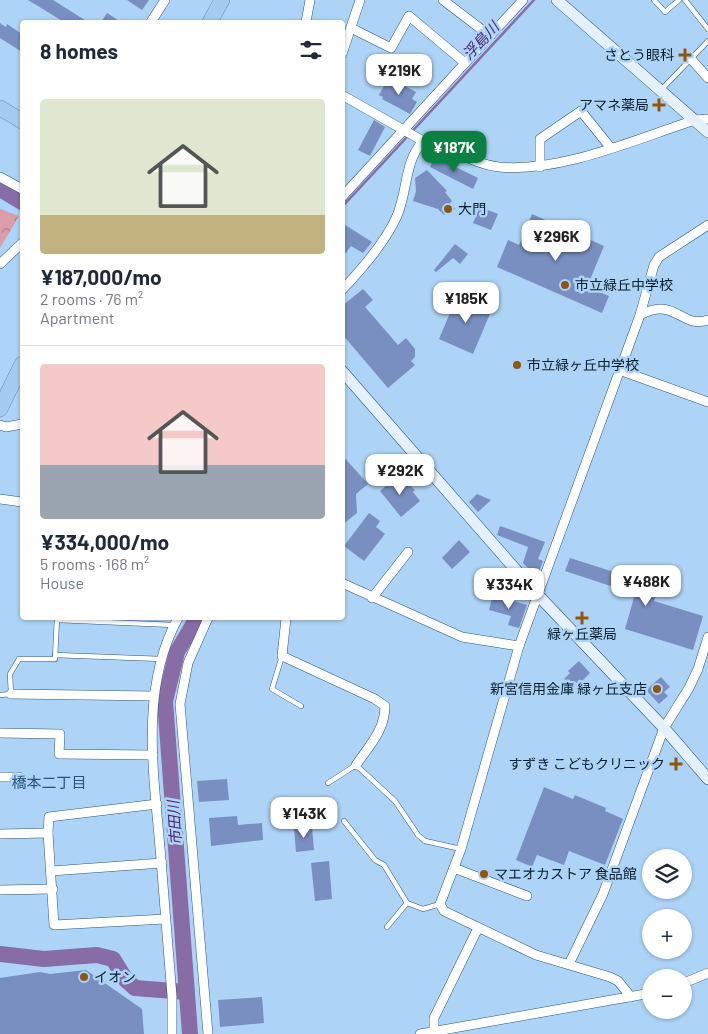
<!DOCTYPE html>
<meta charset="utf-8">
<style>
body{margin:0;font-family:Barlow,"Noto Sans JP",sans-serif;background:#f6f6f7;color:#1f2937;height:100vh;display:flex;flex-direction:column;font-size:19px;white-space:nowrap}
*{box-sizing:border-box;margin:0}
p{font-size:16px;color:#747a83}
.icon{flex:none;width:28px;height:28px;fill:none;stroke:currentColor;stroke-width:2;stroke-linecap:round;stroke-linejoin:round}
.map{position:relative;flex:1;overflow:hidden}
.drawer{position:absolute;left:20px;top:20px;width:325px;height:600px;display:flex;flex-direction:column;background:#fff;border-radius:5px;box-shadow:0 1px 4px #0004}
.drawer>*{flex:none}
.tools{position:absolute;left:642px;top:849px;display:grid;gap:10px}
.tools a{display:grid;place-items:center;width:50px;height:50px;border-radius:50%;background:#fff;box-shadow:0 1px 4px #0004;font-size:25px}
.price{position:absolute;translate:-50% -42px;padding:0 11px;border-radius:10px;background:#fff;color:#222;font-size:16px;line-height:32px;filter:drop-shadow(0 1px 2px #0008)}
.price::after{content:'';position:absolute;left:50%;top:30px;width:15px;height:11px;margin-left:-8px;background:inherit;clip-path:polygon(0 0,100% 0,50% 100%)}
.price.on{background:#0b8043;color:#fff}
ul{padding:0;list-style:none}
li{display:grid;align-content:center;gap:10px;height:265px;padding:0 20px}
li+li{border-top:1px solid #e0e1e3}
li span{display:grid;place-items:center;height:155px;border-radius:5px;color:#555}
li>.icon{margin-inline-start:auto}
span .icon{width:90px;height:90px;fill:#fffc;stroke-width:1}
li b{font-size:21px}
h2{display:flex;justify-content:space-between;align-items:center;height:60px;padding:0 20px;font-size:21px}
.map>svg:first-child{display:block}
</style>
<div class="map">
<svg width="708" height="1034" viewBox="0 0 708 1034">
<defs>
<pattern id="forest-crowns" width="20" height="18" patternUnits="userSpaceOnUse" patternTransform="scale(1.25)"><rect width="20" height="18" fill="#da9da9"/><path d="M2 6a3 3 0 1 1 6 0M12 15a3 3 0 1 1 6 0" fill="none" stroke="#af7f8a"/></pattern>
</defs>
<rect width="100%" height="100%" fill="#add3f6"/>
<path fill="url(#forest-crowns)" d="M0 209 19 216 0 248Z"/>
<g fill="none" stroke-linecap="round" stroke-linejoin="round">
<path stroke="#886ca6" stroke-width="2.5" d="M342 207 534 0"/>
<g stroke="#886ca6" stroke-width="16">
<path d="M0 189 22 202"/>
<path d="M0 954 44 959 97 955 113 959 126 980 135 988 187 992"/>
<path d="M190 1034 165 701 177 652 197 618"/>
</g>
</g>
<g fill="#798fc2">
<path d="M28 0H53L88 22H64Z"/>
<path d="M127 0H149L142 10Z"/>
<path d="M107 13 121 22H101Z"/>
<path d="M0 23 6 27 7 24 22 34V52L0 38Z"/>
<path d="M389 77 416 92 412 99 417 102 410 114 382 99 383 97 379 95Z"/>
<path d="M374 120 385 127 370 156 358 150Z"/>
<path d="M435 157 478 178 473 189 430 167Z"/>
<path d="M427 170 447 191 445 192 452 201 450 203 455 209 448 215 446 213 444 215 438 209 413 201 416 191 415 178Z"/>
<path d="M480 207 498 214 491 230 473 223Z"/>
<path d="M532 214 604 246 587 287 609 296 602 313 497 267 508 240 519 245Z"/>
<path d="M342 223 372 242 363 253 351 246 342 258Z"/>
<path d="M455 244 468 254 460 264 453 258 436 272 434 270Z"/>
<path d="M363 289 373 300 365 307 398 345 406 338 415 349V357L411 361 415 365 388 388 342 334V306Z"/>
<path d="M458 294 492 309 473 354 439 339Z"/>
<path d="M342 455 368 484 356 494 357 513 342 525Z"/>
<path d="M399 475 415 490 413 492 420 501 401 517 380 491Z"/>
<path d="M477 494 491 500 478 512 469 502Z"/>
<path d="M369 513 380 521 376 527 385 534 364 561 344 546Z"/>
<path d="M500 526 545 542 538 559 543 561 537 577 523 563 528 547 497 535Z"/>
<path d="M459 540 470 552 452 569 442 558Z"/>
<path d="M570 558 658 586 654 601 703 616 693 650 625 629 635 594 565 571Z"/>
<path d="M493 595 527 605 519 628 508 625 511 616 489 610Z"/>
<path d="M579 661 590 673 578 685 564 679 570 673 568 671Z"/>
<path d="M661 677 670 687 664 692 668 696 659 704 646 690Z"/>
<path d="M227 779 229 800 199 802 197 781Z"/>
<path d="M544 787 573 799 575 795 606 808 605 811 623 819 605 865 569 851 564 865 537 855 532 867 516 860Z"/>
<path d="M237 816 238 825 262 823 263 840 211 846 209 818Z"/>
<path d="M312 827 314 850 296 852 294 828Z"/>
<path d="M329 861 332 899 315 901 311 863Z"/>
<path d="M86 970 142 1009 144 1034H0V978L40 972 50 974Z"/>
<path d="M262 997 264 1023 220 1027 218 1000Z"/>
</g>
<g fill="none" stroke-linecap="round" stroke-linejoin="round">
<defs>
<g id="lane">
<path d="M654 0 665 12 679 0"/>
<path d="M685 0 708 29"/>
<path d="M662 89 708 41"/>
<path d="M57 620 174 625"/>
<path d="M55 655 162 659"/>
<path d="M282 656 272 689 301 706"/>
<path d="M0 695 11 694 10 674 19 659H55L57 618"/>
<path d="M328 783 356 765 395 801 418 835 425 841 461 849"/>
<path d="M344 821 375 860 384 865 407 903 423 909 440 904"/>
<path d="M387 927 407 903"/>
</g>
<g id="street">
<path d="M443 0 490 36"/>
<path d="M151 22 165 0"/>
<path d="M306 22 310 0"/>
<path d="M351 28 391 48 409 16 465 63"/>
<path d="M342 54 360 0"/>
<path d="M691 59 708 78"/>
<path d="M342 95 423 141C450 145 471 164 499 167 560 173 636 139 695 120L708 119"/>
<path d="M540 167V139L581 111 610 147"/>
<path d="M0 177 22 189"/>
<path d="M342 197 523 0"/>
<path d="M0 264 22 243"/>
<path d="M342 290C362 269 385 243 397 216 408 190 404 162 423 141"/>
<path d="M640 315C676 296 680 329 708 320"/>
<path d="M619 370 708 402"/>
<path d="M0 425 6 427 22 424"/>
<path d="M0 499 22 502"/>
<path d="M342 583 462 637 519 646"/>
<path d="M372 598 408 552"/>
<path d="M286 618 282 656 375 699 385 706C385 730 369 746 356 765"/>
<path d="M11 694 154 696"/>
<path d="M0 733 60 734 59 754 153 755"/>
<path d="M0 777H19"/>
<path d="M157 804 49 817 48 833 54 925 165 919"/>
<path d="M0 834 48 833"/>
<path d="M454 868 527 896"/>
<path d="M51 871 162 863"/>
<path d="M0 890 53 889"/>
<path d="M569 964 603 894 664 728 689 688 698 669 708 637"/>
<path d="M684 983 708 973"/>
<path d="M631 997 618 981 610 977 536 955 444 911 440 904 461 849 519 646 640 315 654 265 659 257 708 225"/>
<path d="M172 1034V996C168 951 165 905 161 860 155 780 138 691 178 618"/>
<path d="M208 1034 180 704 188 663 208 618"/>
<path d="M420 1034 651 993"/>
<path d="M434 1034V1018L478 928"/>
</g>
<g id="secondary">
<path d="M557 0 708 132"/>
<path d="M342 371 537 594 664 728 708 779"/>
</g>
<g id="highway">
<path d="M210 22 222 0"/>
<path d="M0 108 22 121"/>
<path d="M0 409 22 364"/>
</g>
</defs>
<use href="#lane" stroke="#2a577d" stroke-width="5.5"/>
<use href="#street" stroke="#2a577d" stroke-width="10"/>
<use href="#secondary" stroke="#2a577d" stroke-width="12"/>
<use href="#highway" stroke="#6f8fab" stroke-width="16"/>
<use href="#lane" stroke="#fff" stroke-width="4.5"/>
<use href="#street" stroke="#fff" stroke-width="9"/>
<use href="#secondary" stroke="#e4f0fa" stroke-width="11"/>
<use href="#highway" stroke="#a5ccef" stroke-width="15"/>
</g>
<g fill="#8f570e" stroke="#add3f6" stroke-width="2">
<path d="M682.5 47.5h5v5h5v5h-5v5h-5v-5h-5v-5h5z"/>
<path d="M656.5 97.5h5v5h5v5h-5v5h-5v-5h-5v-5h5z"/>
<circle cx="448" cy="209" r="5"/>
<circle cx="565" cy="285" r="5"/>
<circle cx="517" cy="365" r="5"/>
<path d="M579.5 610.5h5v5h5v5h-5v5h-5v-5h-5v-5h5z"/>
<circle cx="657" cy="689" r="5"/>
<path d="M673.5 756.5h5v5h5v5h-5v5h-5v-5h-5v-5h5z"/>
<circle cx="484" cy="874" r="5"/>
<circle cx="84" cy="977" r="5"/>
</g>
<g text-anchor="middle" stroke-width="5" stroke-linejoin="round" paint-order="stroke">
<g font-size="14" fill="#0a1d2d" stroke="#add3f6" text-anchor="start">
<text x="674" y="60" text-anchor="end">さとう眼科</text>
<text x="649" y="110" text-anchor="end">アマネ薬局</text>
<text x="458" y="214">大門</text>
<text x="575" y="290">市立緑丘中学校</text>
<text x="527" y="370">市立緑ヶ丘中学校</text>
<text x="582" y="639" text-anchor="middle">緑ヶ丘薬局</text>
<text x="647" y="694" text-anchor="end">新宮信用金庫 緑ヶ丘支店</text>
<text x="665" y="769" text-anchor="end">すずき こどもクリニック</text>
<text x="494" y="879">マエオカストア 食品館</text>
<text x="94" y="982">イオン</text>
</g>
<g font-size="15" font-style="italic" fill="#4d266e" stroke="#add3f6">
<text transform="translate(481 41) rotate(-47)" y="5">浮島川</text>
<text transform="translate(175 823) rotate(-94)" y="5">市田川</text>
</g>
<g font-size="15" fill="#28557b" stroke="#add3f6">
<text x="49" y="788">橋本二丁目</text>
</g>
</g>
</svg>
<div class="tools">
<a><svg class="icon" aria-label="layers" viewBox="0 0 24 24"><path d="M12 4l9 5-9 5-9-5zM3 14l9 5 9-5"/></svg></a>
<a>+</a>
<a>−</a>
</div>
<b class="price" style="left:399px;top:96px">¥219K</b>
<b class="price on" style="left:454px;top:173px">¥187K</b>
<b class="price" style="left:556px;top:262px">¥296K</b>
<b class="price" style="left:466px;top:324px">¥185K</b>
<b class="price" style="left:400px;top:496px">¥292K</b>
<b class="price" style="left:646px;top:607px">¥488K</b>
<b class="price" style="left:509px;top:610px">¥334K</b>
<b class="price" style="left:304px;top:839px">¥143K</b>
<section class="drawer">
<h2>8 homes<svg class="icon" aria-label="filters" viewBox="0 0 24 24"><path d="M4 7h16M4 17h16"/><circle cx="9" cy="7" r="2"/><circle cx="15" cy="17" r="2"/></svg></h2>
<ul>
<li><span style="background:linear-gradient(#dfe7d0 75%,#c2b280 0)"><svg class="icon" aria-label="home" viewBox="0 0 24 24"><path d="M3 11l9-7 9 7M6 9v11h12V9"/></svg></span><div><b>¥187,000/mo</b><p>2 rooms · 76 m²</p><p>Apartment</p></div></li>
<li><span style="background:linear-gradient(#f6c9c9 65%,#9aa5b1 0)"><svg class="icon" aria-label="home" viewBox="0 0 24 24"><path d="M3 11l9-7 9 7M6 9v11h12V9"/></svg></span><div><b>¥334,000/mo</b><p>5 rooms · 168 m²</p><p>House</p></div></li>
</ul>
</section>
</div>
